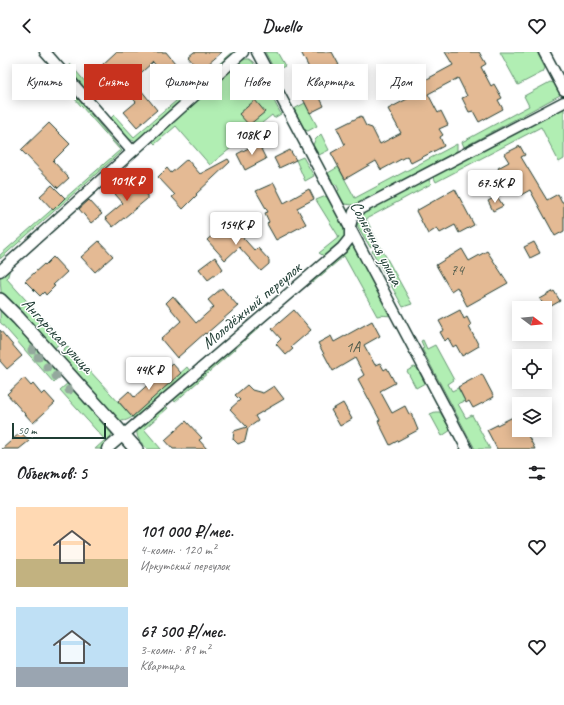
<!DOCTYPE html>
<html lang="ru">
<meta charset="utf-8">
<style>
body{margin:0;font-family:Caveat,sans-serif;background:#f2f2f2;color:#202124;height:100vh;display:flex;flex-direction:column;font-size:15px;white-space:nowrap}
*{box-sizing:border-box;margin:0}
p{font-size:13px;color:#757577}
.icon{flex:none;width:22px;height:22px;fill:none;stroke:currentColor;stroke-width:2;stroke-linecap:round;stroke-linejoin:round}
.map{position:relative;height:397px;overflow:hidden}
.details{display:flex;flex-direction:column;background:#fff;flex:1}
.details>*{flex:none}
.guide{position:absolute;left:12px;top:12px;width:540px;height:36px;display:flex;gap:8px}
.needle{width:26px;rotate:106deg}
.controls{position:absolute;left:512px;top:249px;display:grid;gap:8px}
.controls a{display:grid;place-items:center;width:40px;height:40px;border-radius:0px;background:#fff;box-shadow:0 2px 10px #0003;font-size:20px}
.scale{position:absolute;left:12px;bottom:10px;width:94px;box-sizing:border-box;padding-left:4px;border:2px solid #1f3d34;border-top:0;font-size:11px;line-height:14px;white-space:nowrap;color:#1f3d34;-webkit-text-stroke:3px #fff;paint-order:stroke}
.price{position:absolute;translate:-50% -34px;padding:0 9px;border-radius:4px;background:#fff;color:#222;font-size:13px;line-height:26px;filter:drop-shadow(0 1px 2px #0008)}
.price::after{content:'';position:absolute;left:50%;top:24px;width:12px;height:9px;margin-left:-6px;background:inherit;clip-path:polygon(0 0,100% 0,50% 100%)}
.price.selected{background:#c8321e;color:#fff}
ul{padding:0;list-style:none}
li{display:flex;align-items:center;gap:12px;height:100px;padding:0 16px}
li span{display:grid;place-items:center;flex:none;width:112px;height:80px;border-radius:0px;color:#555}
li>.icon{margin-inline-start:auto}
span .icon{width:48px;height:48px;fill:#fffc;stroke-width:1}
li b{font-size:17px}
h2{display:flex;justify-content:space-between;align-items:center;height:48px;padding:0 16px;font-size:17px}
.chip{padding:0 14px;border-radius:0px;background:#fff;box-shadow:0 2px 10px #0003;font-size:14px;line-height:36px}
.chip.selected{background:#c8321e;color:#fff}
header{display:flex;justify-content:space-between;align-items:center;height:52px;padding:0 16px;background:#fff;font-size:18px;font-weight:800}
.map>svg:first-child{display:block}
</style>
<header><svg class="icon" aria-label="back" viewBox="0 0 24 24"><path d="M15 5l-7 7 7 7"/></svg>Dwello<svg class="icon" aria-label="heart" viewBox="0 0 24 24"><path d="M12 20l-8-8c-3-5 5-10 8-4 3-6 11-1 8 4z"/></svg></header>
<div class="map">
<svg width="564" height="397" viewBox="0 0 564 397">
<rect width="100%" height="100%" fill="#fff"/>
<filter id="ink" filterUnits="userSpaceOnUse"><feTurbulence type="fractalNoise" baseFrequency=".025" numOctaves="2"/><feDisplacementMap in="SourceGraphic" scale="8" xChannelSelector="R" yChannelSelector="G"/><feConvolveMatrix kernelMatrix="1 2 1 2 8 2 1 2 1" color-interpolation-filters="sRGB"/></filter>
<g filter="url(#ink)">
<g fill="#b1eeb3" stroke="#689674">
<path d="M233 0H241L177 55 174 56 136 89C127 90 117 74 111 66L114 63 134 85Z"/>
<path d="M265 0H277L285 14 275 19Z"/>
<path d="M500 0H537L545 16 543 20 518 33Z"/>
<path d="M245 7H249L253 10 281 62 274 66 272 63 210 113 176 74 155 92 152 89 231 15Z"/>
<path d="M70 12 98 45 93 46 68 16Z"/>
<path d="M61 27 122 99 0 207V203L120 98 59 29Z"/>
<path d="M550 30 554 31 560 43 464 95 462 90 529 54 524 44Z"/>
<path d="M305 51 317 74 308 79 305 78 294 57Z"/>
<path d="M562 56H564V107L559 110 541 75 436 130 433 124Z"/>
<path d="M321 82 329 98 319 103 313 93 315 88Z"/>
<path d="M457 92V99L357 152 354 153 344 152 337 140 339 138 336 132 333 133 330 129 332 128 328 121 338 115 355 146Z"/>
<path d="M303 105 314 124 305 129 296 108Z"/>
<path d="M428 126 431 132 366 167 378 190 370 195 358 175 357 170 359 165 367 157Z"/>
<path d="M326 144 346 176C349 189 333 197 324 204L319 201 339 185 316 148Z"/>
<path d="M350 192 355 194 392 263C387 265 383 262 377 264L344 204 312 231 311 228Z"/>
<path d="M380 194 412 252 403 255 372 199Z"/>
<path d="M10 217 7 227 62 288 54 297 1 240 0 225 1 222Z"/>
<path d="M0 257 62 322 54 331 0 270Z"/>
<path d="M255 273 260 275 175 350 172 345Z"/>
<path d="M423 288 427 297 435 293 454 328 448 332 452 339 458 336 465 349 458 352 466 366 472 363 490 397H475L422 297 424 296 421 289Z"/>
<path d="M67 294 132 365 187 315 190 319 141 364 137 366 132 365C127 369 122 370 117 367L59 302Z"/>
<path d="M414 315 417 316 425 331 416 336 407 319Z"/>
<path d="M69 330 112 376C112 386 109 391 101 397H95L105 388 60 338Z"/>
<path d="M163 353 168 356 144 377 161 397H147C141 390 134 385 138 375Z"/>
<path d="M435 360H440L451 378 442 384 430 362Z"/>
</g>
<g fill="#e4ba94" stroke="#1f3d34">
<path d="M116 0H166L175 11 163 22 153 10 133 28 157 58 137 75 124 60 136 50 102 13Z"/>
<path d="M194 0H222L200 19 188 5Z"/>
<path d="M301 0H332L339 13 314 26Z"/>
<path d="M445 0H479L486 12 481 15 491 34 494 32 502 46 498 48 503 57 479 70 473 59 469 60 462 46 467 44 458 26 428 42 438 61 441 59 448 73 439 77 443 83 440 85 444 94 411 111 407 104 381 118 376 109 345 127 331 101 345 93 337 76 361 64 366 74 372 76 380 92 401 81 388 57 409 46 405 39 453 13Z"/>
<path d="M41 14 49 24 39 32 31 23Z"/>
<path d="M312 30 324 54 310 61 298 37Z"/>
<path d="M255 48 265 60 249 73 239 62Z"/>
<path d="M49 71 70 92 53 109 69 126 58 136 21 98Z"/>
<path d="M258 91 266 107 245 118 237 102Z"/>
<path d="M520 94 525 103 521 105 547 148 558 142 562 150H564V179L555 184 530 138 521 143 517 135 511 139 498 116 509 110 504 102Z"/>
<path d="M290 98 296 108 279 116 274 106Z"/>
<path d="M187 107 200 122 228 107 230 110 196 142 197 143 183 157 172 145 175 143 158 125 167 116 171 121Z"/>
<path d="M134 127 147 143V147L113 175 105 166 123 151 115 142Z"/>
<path d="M274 131 284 151 309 137 314 147 297 156 306 172 276 188 267 172 269 170 265 161 268 160 256 139Z"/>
<path d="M52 133 65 146 53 158 40 144Z"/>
<path d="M455 137 474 173 459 181 455 173 440 181 437 176 428 182 416 159Z"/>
<path d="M497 144 503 154 493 159 488 149Z"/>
<path d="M89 148 102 162 91 171 79 157Z"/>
<path d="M228 169 255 199 258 196 269 208V212L261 219 239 195 225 208 207 188Z"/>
<path d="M99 189 113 204 95 220 81 205Z"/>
<path d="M534 190 540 201 530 206 524 195Z"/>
<path d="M462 197 469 209 487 199 508 231 467 254 457 235 451 239 436 213Z"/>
<path d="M53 205 67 220 53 233 55 234 46 243 44 240 40 244 25 229 44 212 45 213Z"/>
<path d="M215 205 223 217 208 228 199 217Z"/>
<path d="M222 236 238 254 206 282 205 281 177 306 161 287 181 269 166 251 173 244 196 271 214 255 208 248Z"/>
<path d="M554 239 560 249 546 257 540 247Z"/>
<path d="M294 258 311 278 291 295 293 297 286 303 276 292 281 287 272 277Z"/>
<path d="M460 258 464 267 467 265 471 273 469 275 479 294 462 304 456 293 453 295 448 286 445 289 440 280 444 278 439 269Z"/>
<path d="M372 269 380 284 364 293 375 313 380 311 384 318 387 316 395 331 380 339 392 361 405 354 409 362 411 361 418 378 390 393 378 369 380 368 358 327 364 323 355 306 333 319 318 291 331 284 334 290Z"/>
<path d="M0 278 22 304 7 317 0 309Z"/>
<path d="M172 311 181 321 132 365 118 349 129 339 134 345Z"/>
<path d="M482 322 494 345 473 356 469 349 466 351 458 335Z"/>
<path d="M24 326 31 334 33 332 42 343 45 340 55 351 33 371 7 342Z"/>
<path d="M247 333 252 338 263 341 274 334 284 347 255 364 258 369 248 376 245 389 238 392 233 387 234 379 247 375 230 357 240 348 235 343Z"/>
<path d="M343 351 352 367 340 374 331 358Z"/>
<path d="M519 362V378H525L535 397H497L487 378Z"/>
<path d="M186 369 202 386 199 388 207 397H173L165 388Z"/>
<path d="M21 380 29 389 19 397H2Z"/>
</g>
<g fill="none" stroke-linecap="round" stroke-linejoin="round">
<defs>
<g id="minor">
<path d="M45 0 132 99"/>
<path d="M257 0 467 397"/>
<path d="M544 0 564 38"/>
<path d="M0 219 243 0"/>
<path d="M107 397 342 196 350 186V174L354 160 564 50"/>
</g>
<path id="tertiary" d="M0 248 18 266 136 397"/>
</defs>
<use href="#minor" stroke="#1f3d34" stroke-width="13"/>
<use href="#tertiary" stroke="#1f3d34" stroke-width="16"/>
<use href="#minor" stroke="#fff" stroke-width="10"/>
<use href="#tertiary" stroke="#fff" stroke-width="13"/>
</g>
<g fill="#94a89d">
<circle cx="32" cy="298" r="4.5"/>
<circle cx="38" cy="305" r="4.5"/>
<circle cx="47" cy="315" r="4.5"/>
<circle cx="56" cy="324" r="4.5"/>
<circle cx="69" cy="338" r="4.5"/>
</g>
</g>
<g text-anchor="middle" stroke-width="3" stroke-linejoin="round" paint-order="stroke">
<g font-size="15" fill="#505c4c">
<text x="457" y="223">74</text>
<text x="353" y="300">1А</text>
</g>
<g font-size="17" fill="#1f3d34" stroke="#fff">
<text transform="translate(377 191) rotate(62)" y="6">Солнечная улица</text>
<text transform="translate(251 253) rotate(-40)" y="6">Молодёжный переулок</text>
<text transform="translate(58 283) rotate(47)" y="6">Ангарская улица</text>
</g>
</g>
</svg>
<div class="controls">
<a><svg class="needle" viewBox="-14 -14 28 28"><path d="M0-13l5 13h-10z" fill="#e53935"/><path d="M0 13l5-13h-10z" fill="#757577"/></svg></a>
<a><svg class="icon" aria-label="locate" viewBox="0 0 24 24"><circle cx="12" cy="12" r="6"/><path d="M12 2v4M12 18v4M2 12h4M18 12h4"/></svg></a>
<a><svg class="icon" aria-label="layers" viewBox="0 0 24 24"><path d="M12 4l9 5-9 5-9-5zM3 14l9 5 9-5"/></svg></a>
</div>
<div class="scale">50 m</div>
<b class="price" style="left:252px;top:104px">108K ₽</b>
<b class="price selected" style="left:127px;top:150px">101K ₽</b>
<b class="price" style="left:495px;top:152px">67.5K ₽</b>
<b class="price" style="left:236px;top:194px">154K ₽</b>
<b class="price" style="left:149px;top:339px">44K ₽</b>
<div class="guide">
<a class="chip">Купить</a>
<a class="chip selected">Снять</a>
<a class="chip">Фильтры</a>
<a class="chip">Новое</a>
<a class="chip">Квартира</a>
<a class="chip">Дом</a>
</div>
</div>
<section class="details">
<h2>Объектов: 5<svg class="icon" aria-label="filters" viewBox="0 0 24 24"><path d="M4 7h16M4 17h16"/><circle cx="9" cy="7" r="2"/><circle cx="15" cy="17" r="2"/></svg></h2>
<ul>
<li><span style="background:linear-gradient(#ffd9b3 65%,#c2b280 0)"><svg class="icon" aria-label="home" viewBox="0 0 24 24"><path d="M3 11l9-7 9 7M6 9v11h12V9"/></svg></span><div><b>101 000 ₽/мес.</b><p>4-комн. · 120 m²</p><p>Иркутский переулок</p></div><svg class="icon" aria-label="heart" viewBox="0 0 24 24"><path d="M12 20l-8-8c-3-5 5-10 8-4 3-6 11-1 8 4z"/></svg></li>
<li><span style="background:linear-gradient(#bfe0f5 75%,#9aa5b1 0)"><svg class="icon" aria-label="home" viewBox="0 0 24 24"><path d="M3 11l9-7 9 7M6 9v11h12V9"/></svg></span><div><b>67 500 ₽/мес.</b><p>3-комн. · 89 m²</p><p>Квартира</p></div><svg class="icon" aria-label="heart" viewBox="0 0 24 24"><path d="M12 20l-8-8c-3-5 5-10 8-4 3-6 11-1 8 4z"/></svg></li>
</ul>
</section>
